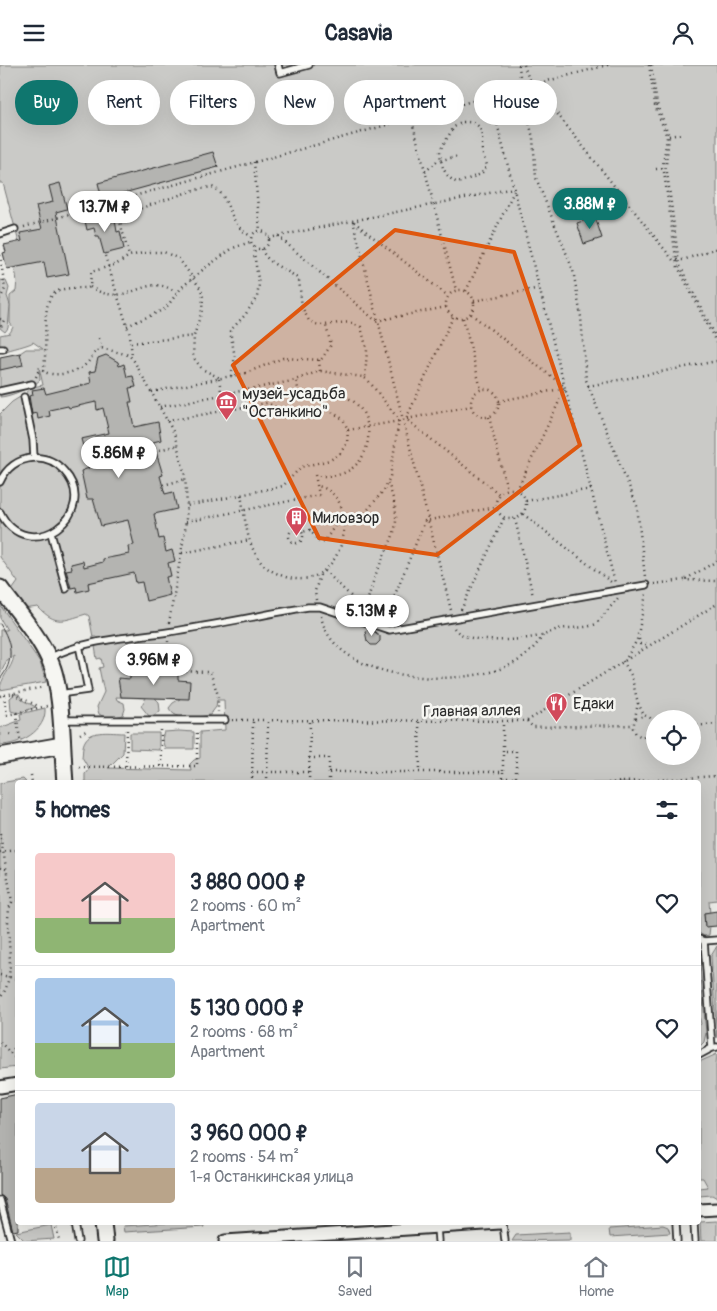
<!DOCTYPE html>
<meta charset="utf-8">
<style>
body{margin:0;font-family:Pangolin,sans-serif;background:#f6f6f7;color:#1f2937;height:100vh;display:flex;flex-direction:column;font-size:19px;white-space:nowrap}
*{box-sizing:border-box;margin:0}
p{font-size:16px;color:#747a83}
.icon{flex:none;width:28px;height:28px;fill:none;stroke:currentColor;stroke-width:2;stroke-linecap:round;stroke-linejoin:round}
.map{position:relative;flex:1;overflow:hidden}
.side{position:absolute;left:15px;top:715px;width:686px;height:445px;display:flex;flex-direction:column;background:#fff;border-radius:5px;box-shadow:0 5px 20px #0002}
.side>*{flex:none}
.hud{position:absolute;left:15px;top:15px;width:688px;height:45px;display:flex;gap:10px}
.controls{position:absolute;left:646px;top:645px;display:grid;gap:10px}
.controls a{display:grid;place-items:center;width:55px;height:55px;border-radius:50%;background:#fff;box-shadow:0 5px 20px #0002;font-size:25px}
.price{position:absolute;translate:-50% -42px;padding:0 11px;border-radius:18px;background:#fff;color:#222;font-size:16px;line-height:32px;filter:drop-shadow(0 1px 2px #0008)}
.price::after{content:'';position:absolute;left:50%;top:30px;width:15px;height:11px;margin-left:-8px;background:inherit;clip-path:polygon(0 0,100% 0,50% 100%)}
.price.current{background:#0f766e;color:#fff}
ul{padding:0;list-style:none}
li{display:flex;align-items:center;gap:15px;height:125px;padding:0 20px}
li+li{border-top:1px solid #e0e1e3}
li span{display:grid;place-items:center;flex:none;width:140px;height:100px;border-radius:5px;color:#555}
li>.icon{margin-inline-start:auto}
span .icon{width:60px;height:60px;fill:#fffc;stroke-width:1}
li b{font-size:21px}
h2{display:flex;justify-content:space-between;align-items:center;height:60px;padding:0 20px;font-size:21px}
.pill{padding:0 18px;border-radius:22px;background:#fff;box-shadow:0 5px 20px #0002;font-size:18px;line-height:45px}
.pill.current{background:#0f766e;color:#fff}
header{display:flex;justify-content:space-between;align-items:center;height:65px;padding:0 20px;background:#fff;font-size:22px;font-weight:700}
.dock{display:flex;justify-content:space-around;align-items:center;height:70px;border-top:1px solid #e0e1e3;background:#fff;font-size:14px;color:#747a83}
.dock a{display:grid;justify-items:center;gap:2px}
.dock .current{color:#0f766e}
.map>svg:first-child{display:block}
</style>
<header><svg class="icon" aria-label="menu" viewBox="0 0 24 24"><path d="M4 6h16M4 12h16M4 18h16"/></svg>Casavia<svg class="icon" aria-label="person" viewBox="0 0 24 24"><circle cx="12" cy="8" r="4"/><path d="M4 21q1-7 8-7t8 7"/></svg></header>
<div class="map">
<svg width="717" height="1176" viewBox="0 0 717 1176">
<rect width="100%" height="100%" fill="#eaeae6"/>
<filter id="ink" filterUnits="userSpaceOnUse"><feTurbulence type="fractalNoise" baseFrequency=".02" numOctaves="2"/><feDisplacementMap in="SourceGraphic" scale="10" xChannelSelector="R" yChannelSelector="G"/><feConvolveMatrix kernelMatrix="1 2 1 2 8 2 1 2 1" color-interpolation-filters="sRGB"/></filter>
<g filter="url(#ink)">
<g fill="#cacac7" stroke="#7a7a79" fill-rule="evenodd">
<path d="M0 0H717V835L709 836 710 849 704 848 705 862 710 861 709 870 704 871 699 868V718L85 717V709L89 704 82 692C83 687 82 681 85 676 91 664 112 668 124 668L123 688 108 703 191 705 190 699 194 695 200 693V667L225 665 224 635H217L216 642 210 650C198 652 175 657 169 643L173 638 180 634 155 633 159 637 160 646 154 650 149 651 141 641 146 633 116 632 117 635 124 638 125 644 123 650 108 654 99 649 97 642 104 627 99 603 103 602 101 593 97 594 95 581 99 580 97 572H93L89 551 86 549C63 556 56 561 38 542L23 544 10 528 18 517 0 492V349L12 337 28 327 27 323 43 320 39 302 40 315C33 322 9 332 0 332V301L21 293 20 288 26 284H43L33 277C30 280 10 284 3 287L0 285V270L10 268 13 262 10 258V231L16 226C17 215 18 207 10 199L22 189 3 118H0ZM655 654H692V691H655Z"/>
<path d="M0 215 6 216 9 223 7 231 10 240 8 263 5 267 0 263Z"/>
<path d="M0 540 40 597 46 617 0 625C0 613 12 604 14 591L7 595 0 610V565H7L0 553Z"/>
<path d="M15 629H19L22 635 36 642 18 648 11 646 10 633Z"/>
<path d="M45 643C47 666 19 680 0 680V663L21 655 20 649Z"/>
<path d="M179 666 194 667V684H165L162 674 164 667Z"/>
<path d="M130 668H159V685L130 684Z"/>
<path d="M23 714 26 717 18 718 17 1002 0 1004V718Z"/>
<path d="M717 881V973L711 891Z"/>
<path d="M699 888 706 968 704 977 699 982V961L701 959 699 951Z"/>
<path d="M717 989 716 999 717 1133 712 1130 699 1131V1123L708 1122 703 1113H699V997Z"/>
<path d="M717 1156V1176H701L700 1157Z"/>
<path d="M169 1158H203L204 1162 124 1167 123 1161Z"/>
<path d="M51 1160 54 1174 25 1176 16 1167Z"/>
<path d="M663 1160 668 1162 670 1168 610 1172 609 1164Z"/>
<path d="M570 1167V1175L512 1176 516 1170Z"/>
</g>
<g fill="#b4b4b1" stroke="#2b2b2b">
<path d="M213 87 218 102 102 134 98 118Z"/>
<path d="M60 118 67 144 56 147 69 209 47 213 44 197 7 204 3 188 6 187 4 180 22 176 20 168 42 164 36 141 53 137 49 121Z"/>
<path d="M101 147 103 158 115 155 117 167 120 166 124 184 104 189 99 171H96L94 163 87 165 84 151Z"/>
<path d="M595 152 602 173 584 179 577 158Z"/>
<path d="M20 288 23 300 0 305V292Z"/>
<path d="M106 290 118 297 119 301 124 299 127 312 133 311 136 322 129 323 132 337H129L134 362 158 357 161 375 153 377 163 410 160 411 165 429 173 427 177 444 154 449 159 474 163 473 166 487 172 485 175 496 168 498 171 511 166 512 170 530 146 536 142 517 136 518 134 508 88 518 89 524 77 527 76 522 71 523 66 505 72 504 71 499 83 496 84 502 103 497V494L129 489 128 481 134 480 128 455 101 461 93 434H87L81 406 89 403 81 374 109 368 103 343 97 345 96 337 69 343 68 341 49 345 50 351 38 354 37 348 32 349 29 331 33 330 32 325 44 323 46 329 91 318 89 307 95 306 98 293Z"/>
<path d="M371 564 380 571V576L376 580H371L367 576 365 566Z"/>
<path d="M130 606 178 608V615L190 616 189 634 121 632 118 613 130 614Z"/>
<path d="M717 846V861L705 862 704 848Z"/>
<path d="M18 1029V1165L13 1166 5 1134 0 1130V1033Z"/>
</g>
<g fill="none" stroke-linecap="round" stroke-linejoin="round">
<defs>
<g id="lane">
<path d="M278 0 280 8 309 0"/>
<path d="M0 169 15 164"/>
<path d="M0 284H3"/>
<path d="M0 326 32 319"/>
<path d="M24 332 33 375 34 393"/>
<path d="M0 417C6 403 18 394 33 393 45 392 56 397 64 406 103 449 27 503 0 447"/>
<path d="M51 468 66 524"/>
<path d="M49 593C87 574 126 573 168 567 215 560 261 550 308 542H320L389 565 646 520"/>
<path d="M59 629 88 625 79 580"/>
<path d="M62 655H225"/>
<path d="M699 874 704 876 717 875"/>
<path d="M704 876 712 983"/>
<path d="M699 990 712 983 717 982"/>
<path d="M0 1135 11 1176"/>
<path d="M75 1158 78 1176"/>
<path d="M503 1158 505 1176"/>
<path d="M676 1158 677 1176"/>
<path d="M694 1158 695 1176"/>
<path d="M437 1162 438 1176"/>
</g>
<g id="street">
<path d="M0 1022 18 1019"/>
<path d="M699 1145 717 1144"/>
<path d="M225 1176 500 1158"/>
</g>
<g id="secondary">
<path d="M0 523C17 546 38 569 50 596 63 624 62 685 65 718"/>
<path d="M0 691 62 680"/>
<path d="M103 1158 105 1176"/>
</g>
</defs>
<use href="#lane" stroke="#2b2b2b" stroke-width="9"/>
<use href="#street" stroke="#2b2b2b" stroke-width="15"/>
<use href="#secondary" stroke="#2b2b2b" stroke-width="19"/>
<g stroke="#2b2b2b" stroke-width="2.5" stroke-dasharray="1 4" stroke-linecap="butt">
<path d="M519 0 521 23 533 73 536 113 573 205 581 252 586 315 637 441 645 512"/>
<path d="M524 0 528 12 673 195H683L717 183"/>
<path d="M649 0 655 40 667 72 663 100 677 200 717 279"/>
<path d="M651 0 657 39 669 71 666 100 679 199 717 274"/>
<path d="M490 31 615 518"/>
<path d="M411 52 456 225"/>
<path d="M463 57C484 56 482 69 482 85 482 90 486 95 487 101L481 109 458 118C445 113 440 99 440 85L454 62Z"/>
<path d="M669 71 682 69"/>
<path d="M254 97 260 166"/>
<path d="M656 104 665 103"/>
<path d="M425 107 437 96 459 91"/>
<path d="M105 139 118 149H124L194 125 212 122C231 129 226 159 251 171"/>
<path d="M118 149 129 191"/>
<path d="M353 156 451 545"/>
<path d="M354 157 448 231"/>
<path d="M24 162 490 31 608 0"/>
<circle cx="260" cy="175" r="9"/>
<path d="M278 171 376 256 446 242"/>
<path d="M269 173 514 123"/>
<path d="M262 184C266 200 289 204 299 215L302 242 309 256C326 267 344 250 361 262L367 285 365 313"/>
<path d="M0 190 5 224 0 234"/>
<path d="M105 191 130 270 132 292"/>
<path d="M90 222C130 246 145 204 177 228"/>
<circle cx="460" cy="239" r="14"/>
<path d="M466 226 514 126"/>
<path d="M474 236 540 223"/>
<path d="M471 249 565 322"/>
<path d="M453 252 406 354 499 429"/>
<path d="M463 253 481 324"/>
<path d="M0 254 4 255 0 264"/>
<path d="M127 261 165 244 182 222 205 203 233 183 250 177"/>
<path d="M99 273 101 283"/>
<path d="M131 278 194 271"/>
<path d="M319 295 320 306"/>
<path d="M231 311 235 292 230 266 245 250 257 232 259 220 254 188 256 184"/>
<path d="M36 312 38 307 43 306"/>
<path d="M219 314 224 344"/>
<path d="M588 321 717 296"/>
<circle cx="485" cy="338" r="14"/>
<path d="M152 327 246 308 283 293 321 295 331 280 326 261"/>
<path d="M499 336 566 323"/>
<path d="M160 342 292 316 320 306 363 312 368 315 399 355 390 412 384 425 365 448 352 454 338 456 324 477 320 478 310 465 302 467"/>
<path d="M489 352 507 424"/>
<path d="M407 354 471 341"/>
<path d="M167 356 267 338 291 349 320 344 330 346 343 354 348 365 347 378 339 390 330 395 301 402 283 421 187 441"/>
<path d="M348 365 399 356"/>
<path d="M155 386 178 380"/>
<path d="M163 420 186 414"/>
<circle cx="511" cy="439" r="15"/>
<path d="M517 425 565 324"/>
<path d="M241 430C245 451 246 476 258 493 263 502 273 507 283 511 343 533 367 433 318 421"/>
<path d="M526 436 591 424"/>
<path d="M523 449 611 517"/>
<path d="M515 454 533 531"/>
<path d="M186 457 319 430 315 410C392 424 384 298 301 336L296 315"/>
<circle cx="296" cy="471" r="7"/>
<path d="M182 488 250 475"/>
<path d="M325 506 365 545"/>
<path d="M686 514 717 496"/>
<path d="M654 519 684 515 717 516"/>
<path d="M316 535 315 526 320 510"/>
<path d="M461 545 504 453"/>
<path d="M365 547C368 533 372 519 377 506 394 467 404 462 388 418"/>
<path d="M321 551C334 619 463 624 512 599 525 593 534 583 543 571"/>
<path d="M385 554 425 456 496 442"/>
<path d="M169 558 185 466 187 441 185 410 174 368 134 296 129 290 101 283C92 287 92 295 85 300 75 308 54 313 43 306 49 287 39 235 56 227 65 222 78 223 88 223L90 222 91 207 117 199 129 191 148 187H164L179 194 201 224 203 232 202 245 194 271 193 292 202 304 222 314"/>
<path d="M454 563C466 581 521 575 540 571 546 570 552 566 558 564 571 562 585 564 596 559L618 533"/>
<path d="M639 574 640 579H649"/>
<path d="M168 576 171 606 210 607 218 630V647"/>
<path d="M627 592 637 575 646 529"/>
<path d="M623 596 631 610 638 638 633 663 636 669 642 672 651 668 654 659 650 653 644 650 635 654"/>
<path d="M13 629 40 642"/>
<path d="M4 630 7 650 47 641"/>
<path d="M0 631 44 622"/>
<path d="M638 638 644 650"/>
<path d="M16 648 20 674"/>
<path d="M232 655 527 656 717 539"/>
<path d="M527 656 533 662 632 660"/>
<path d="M419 657 420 707"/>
<path d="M692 661 717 659"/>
<path d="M161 665V701"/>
<path d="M10 669 13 671"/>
<path d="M80 669 88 665"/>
<path d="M309 693H329V718"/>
<path d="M126 701 127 665"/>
<path d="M79 702 197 701V665"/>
<path d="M252 707H309"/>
<path d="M329 707H503V657"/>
<path d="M503 707V713H516V686H503"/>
<path d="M31 710 32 718"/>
<path d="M252 718 253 656"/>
<path d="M267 718 268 655"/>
<path d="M309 718 310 657"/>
<path d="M608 718 717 711"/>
<path d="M0 768 12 837C0 857 21 908 0 933"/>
<path d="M0 787 18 785"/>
<path d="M0 803 6 804"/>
<path d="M0 910 18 914"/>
<path d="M0 977 18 996"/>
<path d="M10 988 18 979"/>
<path d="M55 1158 59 1175"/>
</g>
<use href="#lane" stroke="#f6f6f2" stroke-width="5.5"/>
<use href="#street" stroke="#f6f6f2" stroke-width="11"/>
<use href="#secondary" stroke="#f6f6f2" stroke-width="15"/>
<path stroke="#2b2b2b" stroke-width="1" d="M0 559C12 578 15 596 0 614"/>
</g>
</g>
<path fill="#df570e" fill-opacity="0.2" stroke="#df570e" stroke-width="4" stroke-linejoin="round" d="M395 165 514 187 580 380 437 490 319 473 233 300Z"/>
<defs>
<symbol id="museum-pin" viewBox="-11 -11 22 30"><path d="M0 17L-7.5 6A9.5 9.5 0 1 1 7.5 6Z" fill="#d1495b" stroke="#f6f6f2"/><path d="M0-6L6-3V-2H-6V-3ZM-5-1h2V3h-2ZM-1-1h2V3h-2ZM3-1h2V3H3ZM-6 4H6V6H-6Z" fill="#fff"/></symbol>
<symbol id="building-pin" viewBox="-11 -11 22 30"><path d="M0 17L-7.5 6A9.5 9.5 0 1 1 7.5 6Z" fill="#d1495b" stroke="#f6f6f2"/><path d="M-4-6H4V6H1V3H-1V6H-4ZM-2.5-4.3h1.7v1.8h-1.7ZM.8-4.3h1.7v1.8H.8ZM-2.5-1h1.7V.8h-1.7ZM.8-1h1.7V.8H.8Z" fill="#fff"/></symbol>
<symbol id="restaurant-pin" viewBox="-11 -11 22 30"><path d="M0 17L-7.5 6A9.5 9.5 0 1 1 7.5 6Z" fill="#d1495b" stroke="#f6f6f2"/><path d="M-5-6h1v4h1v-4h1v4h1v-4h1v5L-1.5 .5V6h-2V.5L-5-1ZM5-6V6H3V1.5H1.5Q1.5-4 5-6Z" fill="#fff"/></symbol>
</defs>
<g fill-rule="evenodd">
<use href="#museum-pin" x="214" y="324" width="25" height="34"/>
<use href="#building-pin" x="284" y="440" width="25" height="34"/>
<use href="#restaurant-pin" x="544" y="626" width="25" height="34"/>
</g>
<g text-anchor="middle" stroke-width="5" stroke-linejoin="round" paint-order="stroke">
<g font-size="16" fill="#2b2b2b" stroke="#f6f6f2" text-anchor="start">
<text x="242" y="334">музей-усадьба<tspan x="242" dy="18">"Останкино"</tspan></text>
<text x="312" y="458">Миловзор</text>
<text x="573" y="644">Едаки</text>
</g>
<g font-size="16" fill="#2b2b2b" stroke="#f6f6f2">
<text transform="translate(472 645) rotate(-1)" y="6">Главная аллея</text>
</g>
</g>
</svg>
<div class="controls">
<a><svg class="icon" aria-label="locate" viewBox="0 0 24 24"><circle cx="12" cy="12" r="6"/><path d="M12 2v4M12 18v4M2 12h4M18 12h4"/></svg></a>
</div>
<b class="price current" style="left:590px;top:165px">3.88M ₽</b>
<b class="price" style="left:105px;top:168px">13.7M ₽</b>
<b class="price" style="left:119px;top:414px">5.86M ₽</b>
<b class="price" style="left:372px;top:572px">5.13M ₽</b>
<b class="price" style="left:154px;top:621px">3.96M ₽</b>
<div class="hud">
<a class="pill current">Buy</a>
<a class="pill">Rent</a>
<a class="pill">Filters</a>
<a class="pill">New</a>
<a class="pill">Apartment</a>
<a class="pill">House</a>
</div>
<section class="side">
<h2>5 homes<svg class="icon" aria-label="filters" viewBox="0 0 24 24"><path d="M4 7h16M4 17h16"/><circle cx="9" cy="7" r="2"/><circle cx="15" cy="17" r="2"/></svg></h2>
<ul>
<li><span style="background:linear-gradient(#f6c9c9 65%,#8fb573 0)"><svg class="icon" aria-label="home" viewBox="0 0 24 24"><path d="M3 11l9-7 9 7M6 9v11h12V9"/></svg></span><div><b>3 880 000 ₽</b><p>2 rooms · 60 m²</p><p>Apartment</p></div><svg class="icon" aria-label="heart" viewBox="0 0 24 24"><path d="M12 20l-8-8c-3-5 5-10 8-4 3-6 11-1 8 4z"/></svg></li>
<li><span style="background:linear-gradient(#a9c7e8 65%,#8fb573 0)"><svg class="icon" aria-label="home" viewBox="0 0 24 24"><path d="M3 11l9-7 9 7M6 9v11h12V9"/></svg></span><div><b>5 130 000 ₽</b><p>2 rooms · 68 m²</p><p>Apartment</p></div><svg class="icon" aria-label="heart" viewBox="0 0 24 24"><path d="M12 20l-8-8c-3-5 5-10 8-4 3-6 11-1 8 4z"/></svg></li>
<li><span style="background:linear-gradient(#c9d6e8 65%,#b9a48a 0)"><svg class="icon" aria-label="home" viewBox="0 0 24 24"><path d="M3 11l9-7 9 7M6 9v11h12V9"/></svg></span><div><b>3 960 000 ₽</b><p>2 rooms · 54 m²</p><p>1-я Останкинская улица</p></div><svg class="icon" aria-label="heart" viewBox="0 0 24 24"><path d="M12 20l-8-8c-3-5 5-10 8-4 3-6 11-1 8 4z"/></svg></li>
</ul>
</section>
</div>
<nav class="dock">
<a class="current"><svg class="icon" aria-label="map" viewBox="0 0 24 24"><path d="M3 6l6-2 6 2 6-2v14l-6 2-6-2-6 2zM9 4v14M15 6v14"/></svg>Map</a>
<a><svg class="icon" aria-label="saved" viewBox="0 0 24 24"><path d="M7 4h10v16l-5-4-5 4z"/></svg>Saved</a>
<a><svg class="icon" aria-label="home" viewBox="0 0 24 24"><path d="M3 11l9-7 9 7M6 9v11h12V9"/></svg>Home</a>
</nav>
